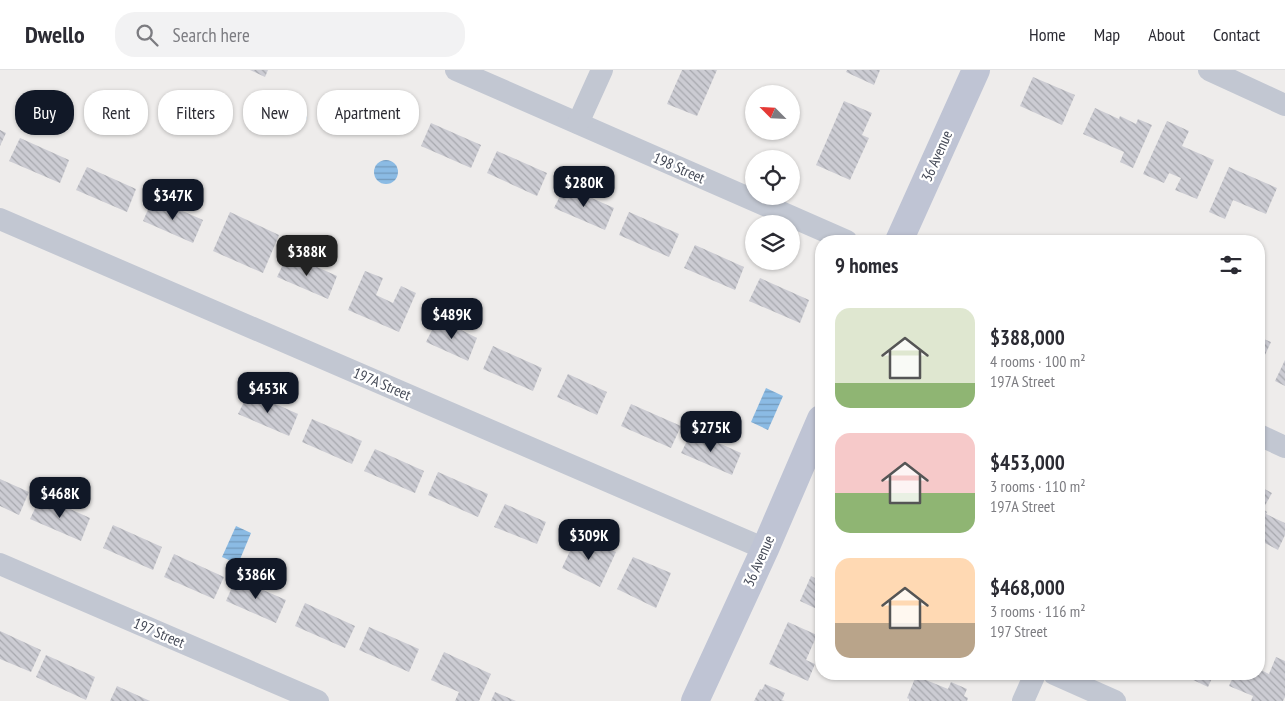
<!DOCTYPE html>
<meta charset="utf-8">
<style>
body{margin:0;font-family:"PT Sans Narrow",sans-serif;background:#f2f2f3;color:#2b2b33;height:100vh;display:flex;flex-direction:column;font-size:19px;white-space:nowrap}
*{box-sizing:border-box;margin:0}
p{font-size:16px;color:#7c7c81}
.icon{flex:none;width:28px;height:28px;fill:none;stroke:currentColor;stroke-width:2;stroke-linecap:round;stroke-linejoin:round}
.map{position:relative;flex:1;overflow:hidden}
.details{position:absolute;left:815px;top:165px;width:450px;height:445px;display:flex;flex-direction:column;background:#fff;border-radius:20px;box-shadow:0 1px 4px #0004}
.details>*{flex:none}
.banner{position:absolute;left:15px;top:20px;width:475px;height:45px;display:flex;gap:10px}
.needle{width:32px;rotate:294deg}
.controls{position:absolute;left:745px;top:15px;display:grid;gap:10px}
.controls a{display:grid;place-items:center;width:55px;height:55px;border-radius:50%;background:#fff;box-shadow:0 1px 4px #0004;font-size:25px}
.price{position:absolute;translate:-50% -42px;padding:0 11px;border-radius:10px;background:#111827;color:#fff;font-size:16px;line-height:32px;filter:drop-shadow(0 1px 2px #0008)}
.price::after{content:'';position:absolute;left:50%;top:30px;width:15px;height:11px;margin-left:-8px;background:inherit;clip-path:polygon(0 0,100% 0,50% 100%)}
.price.current{background:#222;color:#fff}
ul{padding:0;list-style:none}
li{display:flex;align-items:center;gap:15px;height:125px;padding:0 20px}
li span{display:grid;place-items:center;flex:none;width:140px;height:100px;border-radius:15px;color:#555}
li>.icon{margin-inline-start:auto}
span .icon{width:60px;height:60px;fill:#fffc;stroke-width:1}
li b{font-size:21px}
h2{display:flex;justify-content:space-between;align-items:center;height:60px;padding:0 20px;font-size:21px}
.tag{padding:0 18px;border-radius:20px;background:#fff;box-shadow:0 1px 4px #0004;font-size:18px;line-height:45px}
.tag.current{background:#111827;color:#fff}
header{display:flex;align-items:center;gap:30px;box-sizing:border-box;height:70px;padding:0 25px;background:#fff;border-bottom:1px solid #e1e1e2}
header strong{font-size:24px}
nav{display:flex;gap:28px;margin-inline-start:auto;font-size:18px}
.search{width:350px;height:45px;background:#f2f2f3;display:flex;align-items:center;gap:12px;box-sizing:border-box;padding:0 18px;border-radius:20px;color:#7c7c81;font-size:19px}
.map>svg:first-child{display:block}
</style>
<header>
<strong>Dwello</strong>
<div class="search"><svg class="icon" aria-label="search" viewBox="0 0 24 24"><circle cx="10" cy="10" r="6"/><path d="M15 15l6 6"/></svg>Search here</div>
<nav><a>Home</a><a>Map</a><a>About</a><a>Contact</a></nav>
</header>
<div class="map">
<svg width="1285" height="631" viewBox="0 0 1285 631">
<defs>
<pattern id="water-rules" width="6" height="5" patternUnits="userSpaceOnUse" patternTransform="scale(1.25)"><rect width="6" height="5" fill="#8bbbe4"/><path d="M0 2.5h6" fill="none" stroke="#739abc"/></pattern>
<pattern id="building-back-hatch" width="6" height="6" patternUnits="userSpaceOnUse" patternTransform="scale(1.25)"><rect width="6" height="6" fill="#ccccd3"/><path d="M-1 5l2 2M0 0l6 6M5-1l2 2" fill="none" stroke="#a7a8ae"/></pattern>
</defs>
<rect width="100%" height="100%" fill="#eeeceb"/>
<g fill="url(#water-rules)">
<path d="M285 32 289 33 305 40 307 48 305 52 300 55 280 47 278 43 279 36Z"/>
<circle cx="386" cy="102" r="12"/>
<path d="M766 318 783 326 768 360 751 352Z"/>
<path d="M236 456 251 463 238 494 222 487Z"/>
</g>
<g fill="url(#building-back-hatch)">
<path d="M250 0H268L265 7Z"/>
<path d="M682 0H717L697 46 667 34Z"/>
<path d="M847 0H880L874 15 846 2Z"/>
<path d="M1033 7 1075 25 1062 55 1020 36Z"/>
<path d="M844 31 872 43 862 65 869 68 850 110 816 95Z"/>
<path d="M1095 38 1119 49 1120 46 1136 54 1138 49 1152 55 1133 98 1120 92 1124 82 1083 64Z"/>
<path d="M1167 51 1189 61 1182 76 1214 90 1197 129 1175 120 1181 108 1169 103 1164 113 1143 104Z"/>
<path d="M431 53 481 75 471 98 421 76Z"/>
<path d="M0 60 6 63 0 76Z"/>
<path d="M20 68 69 90 60 113 9 91Z"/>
<path d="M497 81 547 103 537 126 487 103Z"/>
<path d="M87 97 136 119 127 142 76 120Z"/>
<path d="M1229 97 1277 118 1266 144 1233 130 1225 149 1209 142Z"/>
<path d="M565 116 614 138 605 160 554 138Z"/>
<path d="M153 128 203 150 193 173 143 151Z"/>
<path d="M230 142 279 165 263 203 213 181Z"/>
<path d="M629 142 679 164 669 187 619 165Z"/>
<path d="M695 175 744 197 735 220 684 198Z"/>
<path d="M288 184 337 206 328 229 277 207Z"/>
<path d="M365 201 383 208 376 225 393 233 401 216 416 223 399 262 348 240Z"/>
<path d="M760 208 809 230 800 253 749 231Z"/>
<path d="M438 248 477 268 468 291 426 272Z"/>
<path d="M1259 267 1271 272 1259 298Z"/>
<path d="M493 276 542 298 533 321 483 299Z"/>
<path d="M1285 290V316L1275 311Z"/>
<path d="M568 304 607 322 597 345 557 327Z"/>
<path d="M249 322 298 344 289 366 238 344Z"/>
<path d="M631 334 681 356 671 378 621 356Z"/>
<path d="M312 349 362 371 352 394 302 372Z"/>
<path d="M692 361 741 383 732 405 681 383Z"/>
<path d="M375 379 424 401 415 423 364 401Z"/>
<path d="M438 402 488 424 478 447 428 425Z"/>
<path d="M0 409 29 422 19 445 0 436Z"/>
<path d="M1259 416 1272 423 1263 439 1267 442 1266 444 1285 453V465L1278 480 1259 470Z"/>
<path d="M41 426 90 448 81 471 30 449Z"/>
<path d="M505 434 546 452 537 474 494 457Z"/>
<path d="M113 455 162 477 153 500 103 478Z"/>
<path d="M577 466 616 482 600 517 562 498Z"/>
<path d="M174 484 224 507 214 529 164 507Z"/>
<path d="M633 487 671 503 656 538 617 519Z"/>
<path d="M811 506 821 511V541L800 531Z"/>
<path d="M236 508 286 530 276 553 226 531Z"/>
<path d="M305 533 355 556 345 578 295 556Z"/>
<path d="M788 552 817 565 806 590 815 594 808 611 769 594Z"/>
<path d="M369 557 419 579 409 602 359 580Z"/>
<path d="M0 561 41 580 31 602 0 589Z"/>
<path d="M444 582 491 604 479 631H455L459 622 431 610Z"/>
<path d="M46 585 95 607 86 630 36 607Z"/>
<path d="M1276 587 1285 591V627L1283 631H1251L1253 626 1229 616 1234 604H1259V599L1269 604Z"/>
<path d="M1189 604H1214L1208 617 1187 607Z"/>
<path d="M916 606 948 619 951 612 967 619 964 626 968 628 967 631H909V629L907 628Z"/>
<path d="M765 614 785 623 782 630 785 631H754L760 619 762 620Z"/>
<path d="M117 616 150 631H110Z"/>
<path d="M495 622 516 631H491Z"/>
</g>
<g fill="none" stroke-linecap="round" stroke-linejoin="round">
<g stroke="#c2c7d2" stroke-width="22">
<path d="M456 0 847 171"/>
<path d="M1209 0 1285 35"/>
<path d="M578 53 602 0"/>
<path d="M0 149 765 479"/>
<path d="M1259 365 1285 377"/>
<path d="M0 494 318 631"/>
<path d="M1054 604 1115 631"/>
<path d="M1023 631 1035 604"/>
</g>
<g stroke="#bfc4d4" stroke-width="28">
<path d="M899 171 976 0"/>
<path d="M695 631 765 479 821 349"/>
</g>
</g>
<g text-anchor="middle" stroke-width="4.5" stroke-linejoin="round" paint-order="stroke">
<g font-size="15" fill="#454a57" stroke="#fff">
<text transform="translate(937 86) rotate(-66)" y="5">36 Avenue</text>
<text transform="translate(679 98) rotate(24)" y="5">198 Street</text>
<text transform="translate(382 314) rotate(23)" y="5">197A Street</text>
<text transform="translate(759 491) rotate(-66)" y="5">36 Avenue</text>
<text transform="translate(159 563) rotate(23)" y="5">197 Street</text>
</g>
</g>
</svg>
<div class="controls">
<a><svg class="needle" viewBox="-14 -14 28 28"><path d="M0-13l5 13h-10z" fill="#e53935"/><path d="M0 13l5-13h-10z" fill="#7c7c81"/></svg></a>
<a><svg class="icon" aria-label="locate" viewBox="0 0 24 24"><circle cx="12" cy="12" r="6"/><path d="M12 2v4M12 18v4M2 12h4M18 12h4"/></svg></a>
<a><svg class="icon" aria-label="layers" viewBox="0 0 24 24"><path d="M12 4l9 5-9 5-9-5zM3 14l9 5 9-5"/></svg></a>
</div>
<b class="price" style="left:584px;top:138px">$280K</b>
<b class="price" style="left:173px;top:151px">$347K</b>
<b class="price current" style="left:307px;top:207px">$388K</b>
<b class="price" style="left:452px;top:270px">$489K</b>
<b class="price" style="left:268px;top:344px">$453K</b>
<b class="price" style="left:711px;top:383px">$275K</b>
<b class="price" style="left:60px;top:449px">$468K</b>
<b class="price" style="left:589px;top:491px">$309K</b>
<b class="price" style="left:256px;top:530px">$386K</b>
<div class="banner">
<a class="tag current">Buy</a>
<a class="tag">Rent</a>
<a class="tag">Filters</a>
<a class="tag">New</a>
<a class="tag">Apartment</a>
</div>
<section class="details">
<h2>9 homes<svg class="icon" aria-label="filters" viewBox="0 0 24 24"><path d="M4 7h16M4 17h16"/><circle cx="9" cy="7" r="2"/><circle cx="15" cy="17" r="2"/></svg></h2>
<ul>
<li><span style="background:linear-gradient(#dfe7d0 75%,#8fb573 0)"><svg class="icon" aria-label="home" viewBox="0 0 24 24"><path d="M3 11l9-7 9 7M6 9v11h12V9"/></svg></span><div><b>$388,000</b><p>4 rooms · 100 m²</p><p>197A Street</p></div></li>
<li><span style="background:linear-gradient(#f6c9c9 60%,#8fb573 0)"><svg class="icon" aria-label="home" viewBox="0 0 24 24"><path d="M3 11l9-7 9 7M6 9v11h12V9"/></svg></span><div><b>$453,000</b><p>3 rooms · 110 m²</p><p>197A Street</p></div></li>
<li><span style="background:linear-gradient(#ffd9b3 65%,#b9a48a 0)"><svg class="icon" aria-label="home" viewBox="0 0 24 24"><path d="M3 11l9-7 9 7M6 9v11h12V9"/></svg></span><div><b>$468,000</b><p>3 rooms · 116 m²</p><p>197 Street</p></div></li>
</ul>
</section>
</div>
